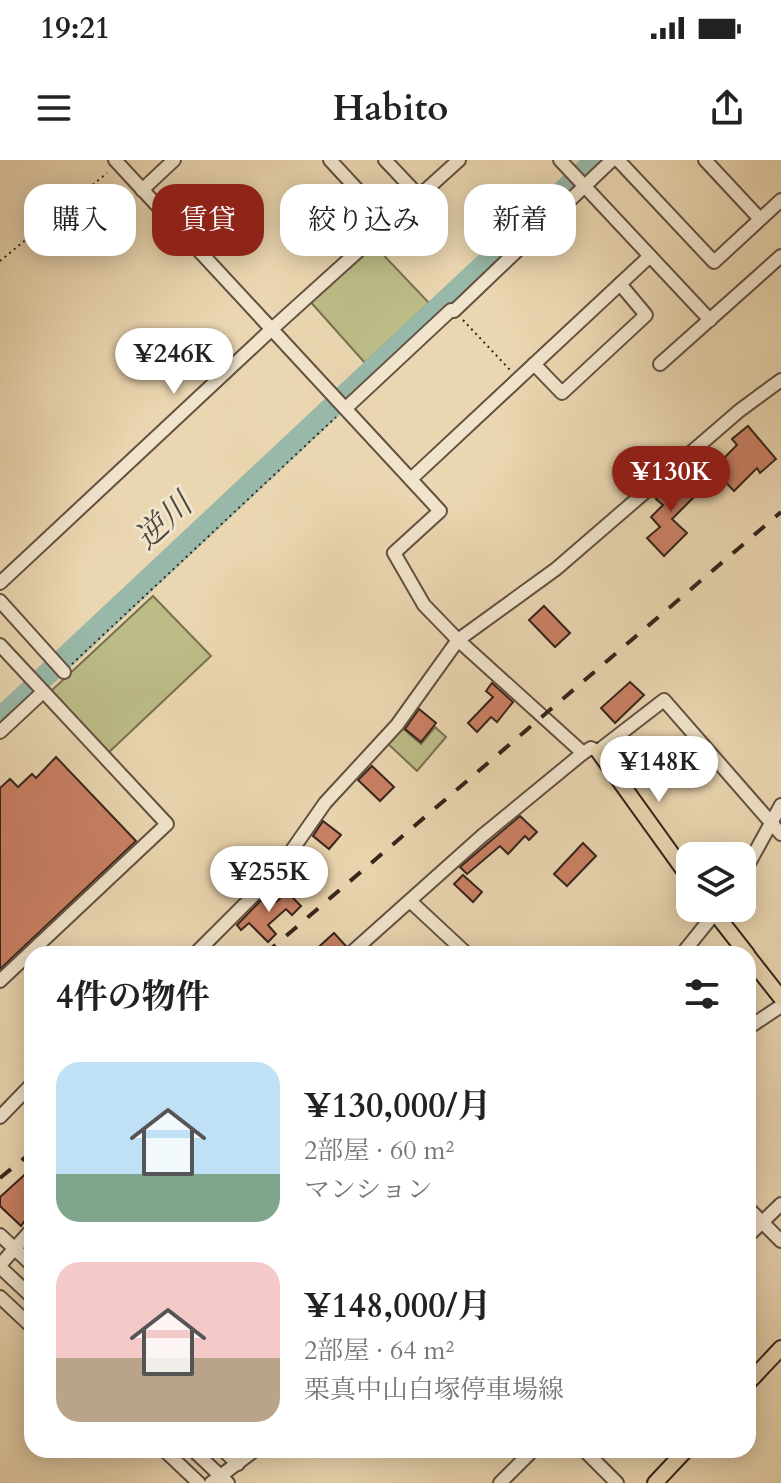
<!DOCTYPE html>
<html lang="ja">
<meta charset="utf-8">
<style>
body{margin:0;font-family:Cardo,"Noto Serif JP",serif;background:#f6f6f6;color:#222;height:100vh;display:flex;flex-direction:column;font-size:30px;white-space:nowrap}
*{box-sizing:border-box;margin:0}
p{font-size:26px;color:#767676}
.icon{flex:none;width:44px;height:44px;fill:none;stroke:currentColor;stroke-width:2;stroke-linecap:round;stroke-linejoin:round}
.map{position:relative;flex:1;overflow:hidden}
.drawer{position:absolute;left:24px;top:786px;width:732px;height:512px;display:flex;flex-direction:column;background:#fff;border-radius:24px;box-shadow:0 4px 20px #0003}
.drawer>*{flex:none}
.top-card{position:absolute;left:24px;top:24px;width:734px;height:72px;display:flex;gap:16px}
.controls{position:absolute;left:676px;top:682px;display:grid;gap:16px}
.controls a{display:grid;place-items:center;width:80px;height:80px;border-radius:16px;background:#fff;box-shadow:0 4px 20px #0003;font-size:40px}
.price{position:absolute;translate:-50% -68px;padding:0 18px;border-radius:28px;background:#fff;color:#222;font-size:26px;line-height:52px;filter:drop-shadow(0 2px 4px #0008)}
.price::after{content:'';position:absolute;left:50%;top:48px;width:24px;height:18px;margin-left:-12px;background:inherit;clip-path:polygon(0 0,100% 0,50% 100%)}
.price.current{background:#8f2418;color:#fff}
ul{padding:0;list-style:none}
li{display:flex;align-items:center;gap:24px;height:200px;padding:0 32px}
li span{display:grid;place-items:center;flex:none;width:224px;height:160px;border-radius:24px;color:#555}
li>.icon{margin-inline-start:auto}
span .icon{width:96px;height:96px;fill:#fffc;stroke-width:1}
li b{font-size:34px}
h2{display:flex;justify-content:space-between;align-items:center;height:96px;padding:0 32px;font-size:34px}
.tag{padding:0 28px;border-radius:24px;background:#fff;box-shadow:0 4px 20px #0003;font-size:28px;line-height:72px}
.tag.current{background:#8f2418;color:#fff}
.status{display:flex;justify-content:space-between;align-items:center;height:56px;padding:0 40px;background:#fff;direction:ltr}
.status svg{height:22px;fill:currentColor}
header{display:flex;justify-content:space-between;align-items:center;height:104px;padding:0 32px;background:#fff;font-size:36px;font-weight:700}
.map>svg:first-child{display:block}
</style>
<div class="status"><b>19:21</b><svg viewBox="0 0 49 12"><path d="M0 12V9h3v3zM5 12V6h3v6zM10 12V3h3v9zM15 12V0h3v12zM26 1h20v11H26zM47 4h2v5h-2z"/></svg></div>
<header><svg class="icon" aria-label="menu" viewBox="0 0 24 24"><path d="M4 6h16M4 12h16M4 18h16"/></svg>Habito<svg class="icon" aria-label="share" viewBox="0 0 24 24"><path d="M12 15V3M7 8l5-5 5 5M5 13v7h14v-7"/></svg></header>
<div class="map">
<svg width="781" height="1323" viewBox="0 0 781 1323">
<rect width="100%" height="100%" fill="#ead6b0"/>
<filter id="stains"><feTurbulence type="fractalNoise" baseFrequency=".0025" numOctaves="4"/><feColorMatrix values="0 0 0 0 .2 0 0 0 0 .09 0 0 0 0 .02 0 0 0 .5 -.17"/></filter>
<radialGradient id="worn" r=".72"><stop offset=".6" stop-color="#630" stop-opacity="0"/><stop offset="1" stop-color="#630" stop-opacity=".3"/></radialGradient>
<g fill="#bcbc87" stroke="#797051" stroke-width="2">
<path d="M374 85 429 143 365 203 308 139 361 91Z"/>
<path d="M153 436 211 496 108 593 50 532Z"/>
<path d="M400 566 421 584 435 567 446 577 417 611 386 582Z"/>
</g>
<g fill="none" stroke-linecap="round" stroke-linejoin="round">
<g stroke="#98b9a9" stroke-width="22">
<path d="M343 237 596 0"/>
<path d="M41 520 330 249"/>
<path d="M0 558 32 529"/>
</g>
</g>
<g fill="#ca8064" stroke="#36241b" stroke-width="2">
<path d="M748 266 776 299 760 313 757 308 734 331 713 309 737 285 732 279Z"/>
<path d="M681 314 699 332 672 359 687 373 664 396 647 378 660 367 651 357 663 345 656 339Z"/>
<path d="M544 446 570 473 555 487 529 460Z"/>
<path d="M630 522 644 535 615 563 601 548Z"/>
<path d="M492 523 513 542 497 562 491 557 477 572 468 563 493 537 486 531Z"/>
<path d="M419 549 436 563 421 582 405 569Z"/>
<path d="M56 597 136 681 0 809V628L10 619 18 627 32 614 36 618Z"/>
<path d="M372 606 394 627 380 641 358 620Z"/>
<path d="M520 656 537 672 529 680 525 676 508 694 500 686 467 714 460 707Z"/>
<path d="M323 661 341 675 329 689 313 676Z"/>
<path d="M583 683 596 696 567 726 554 714Z"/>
<path d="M463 715 482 732 473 742 454 724Z"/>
<path d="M287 732 301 746 292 755 286 749 268 765 276 774 268 782 249 763 241 770 237 765 268 733 276 742Z"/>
<path d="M334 773 346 786 341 794H311Z"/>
<path d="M32 1008V1050L21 1066 0 1046V1037Z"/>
</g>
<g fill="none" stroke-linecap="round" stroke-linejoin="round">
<defs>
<g id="minor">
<path d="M115 0 440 351 394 393 424 445 458 480 583 593"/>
<path d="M330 0 390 65"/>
<path d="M385 0 420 37"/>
<path d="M560 0 710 160"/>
<path d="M618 0 714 102 781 40"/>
<path d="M705 0 760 59"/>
<path d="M142 30 174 0"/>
<path d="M534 204 562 233 646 155 620 124"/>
<path d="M660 204 781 96"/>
<path d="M346 248 451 150 454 151 612 0"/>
<path d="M411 319 650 96"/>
<path d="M0 423 273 168 459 0"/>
<path d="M0 441 64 512"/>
<path d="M0 485 167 664 0 821"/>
<path d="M0 572 43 532"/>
<path d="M742 716 781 645"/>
<path d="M410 741 467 794"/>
<path d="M195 794 276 713 325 643 397 565 458 480 556 409 739 251 781 220"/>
<path d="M350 794 482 676 583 593 591 588 598 591 664 540 781 674"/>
<path d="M682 794 719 748"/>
<path d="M748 868 781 846"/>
<path d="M0 957 32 924"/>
<path d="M748 1048 781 1081"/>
<path d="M0 1075 32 1105"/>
<path d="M748 1076 781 1044"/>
<path d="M0 1105 32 1069"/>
<path d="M0 1107 32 1137"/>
<path d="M0 1137 32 1167"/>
<path d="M164 1290 199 1323"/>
<path d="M193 1290 228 1323"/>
<path d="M223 1290 238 1304"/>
<path d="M584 1290 617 1323"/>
<path d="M211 1323 255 1290"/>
<path d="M500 1323 533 1290"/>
</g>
<g id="major">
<path d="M598 591 690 719"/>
<path d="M711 748 747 794"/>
<path d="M748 796 781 838"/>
<path d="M748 1223 781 1188"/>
<path d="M655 1323 686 1290"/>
</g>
</defs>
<use href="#minor" stroke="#635040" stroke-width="16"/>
<use href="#major" stroke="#36241b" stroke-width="18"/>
<g stroke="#36241b" stroke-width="2" stroke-dasharray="2 4" stroke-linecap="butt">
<path d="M0 101 107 13"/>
<path d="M463 160 511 211"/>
<path d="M72 504 336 257"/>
</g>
<use href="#minor" stroke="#f1e4cc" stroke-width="12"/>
<use href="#major" stroke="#ead6b0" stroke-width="14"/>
<g stroke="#36241b" stroke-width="4" stroke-dasharray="14 14" stroke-linecap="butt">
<path d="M265 794 781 352"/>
<path d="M0 1018 32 992"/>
</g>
</g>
<g text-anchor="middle" stroke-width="6" stroke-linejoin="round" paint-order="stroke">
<g font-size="32" font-style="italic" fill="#4e493e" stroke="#f1e4cc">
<text transform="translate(163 361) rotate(-43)" y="11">逆川</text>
</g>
</g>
<rect width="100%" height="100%" filter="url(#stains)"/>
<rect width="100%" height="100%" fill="url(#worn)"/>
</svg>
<div class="controls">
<a><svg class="icon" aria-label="layers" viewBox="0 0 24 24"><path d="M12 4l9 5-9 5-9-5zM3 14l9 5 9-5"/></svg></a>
</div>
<b class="price" style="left:174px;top:236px">¥246K</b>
<b class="price current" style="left:671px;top:354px">¥130K</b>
<b class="price" style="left:659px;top:644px">¥148K</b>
<b class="price" style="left:269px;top:754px">¥255K</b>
<div class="top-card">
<a class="tag">購入</a>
<a class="tag current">賃貸</a>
<a class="tag">絞り込み</a>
<a class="tag">新着</a>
</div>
<section class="drawer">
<h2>4件の物件<svg class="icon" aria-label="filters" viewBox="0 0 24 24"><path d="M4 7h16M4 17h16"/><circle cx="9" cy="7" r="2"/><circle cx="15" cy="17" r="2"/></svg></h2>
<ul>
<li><span style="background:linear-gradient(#bfe0f5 70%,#7fa58c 0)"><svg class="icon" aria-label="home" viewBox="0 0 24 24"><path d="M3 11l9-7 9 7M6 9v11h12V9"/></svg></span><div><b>¥130,000/月</b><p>2部屋 · 60 m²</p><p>マンション</p></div></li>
<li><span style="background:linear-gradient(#f6c9c9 60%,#b9a48a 0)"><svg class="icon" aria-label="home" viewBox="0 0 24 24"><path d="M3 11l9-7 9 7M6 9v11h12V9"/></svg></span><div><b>¥148,000/月</b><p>2部屋 · 64 m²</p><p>栗真中山白塚停車場線</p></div></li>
</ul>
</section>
</div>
